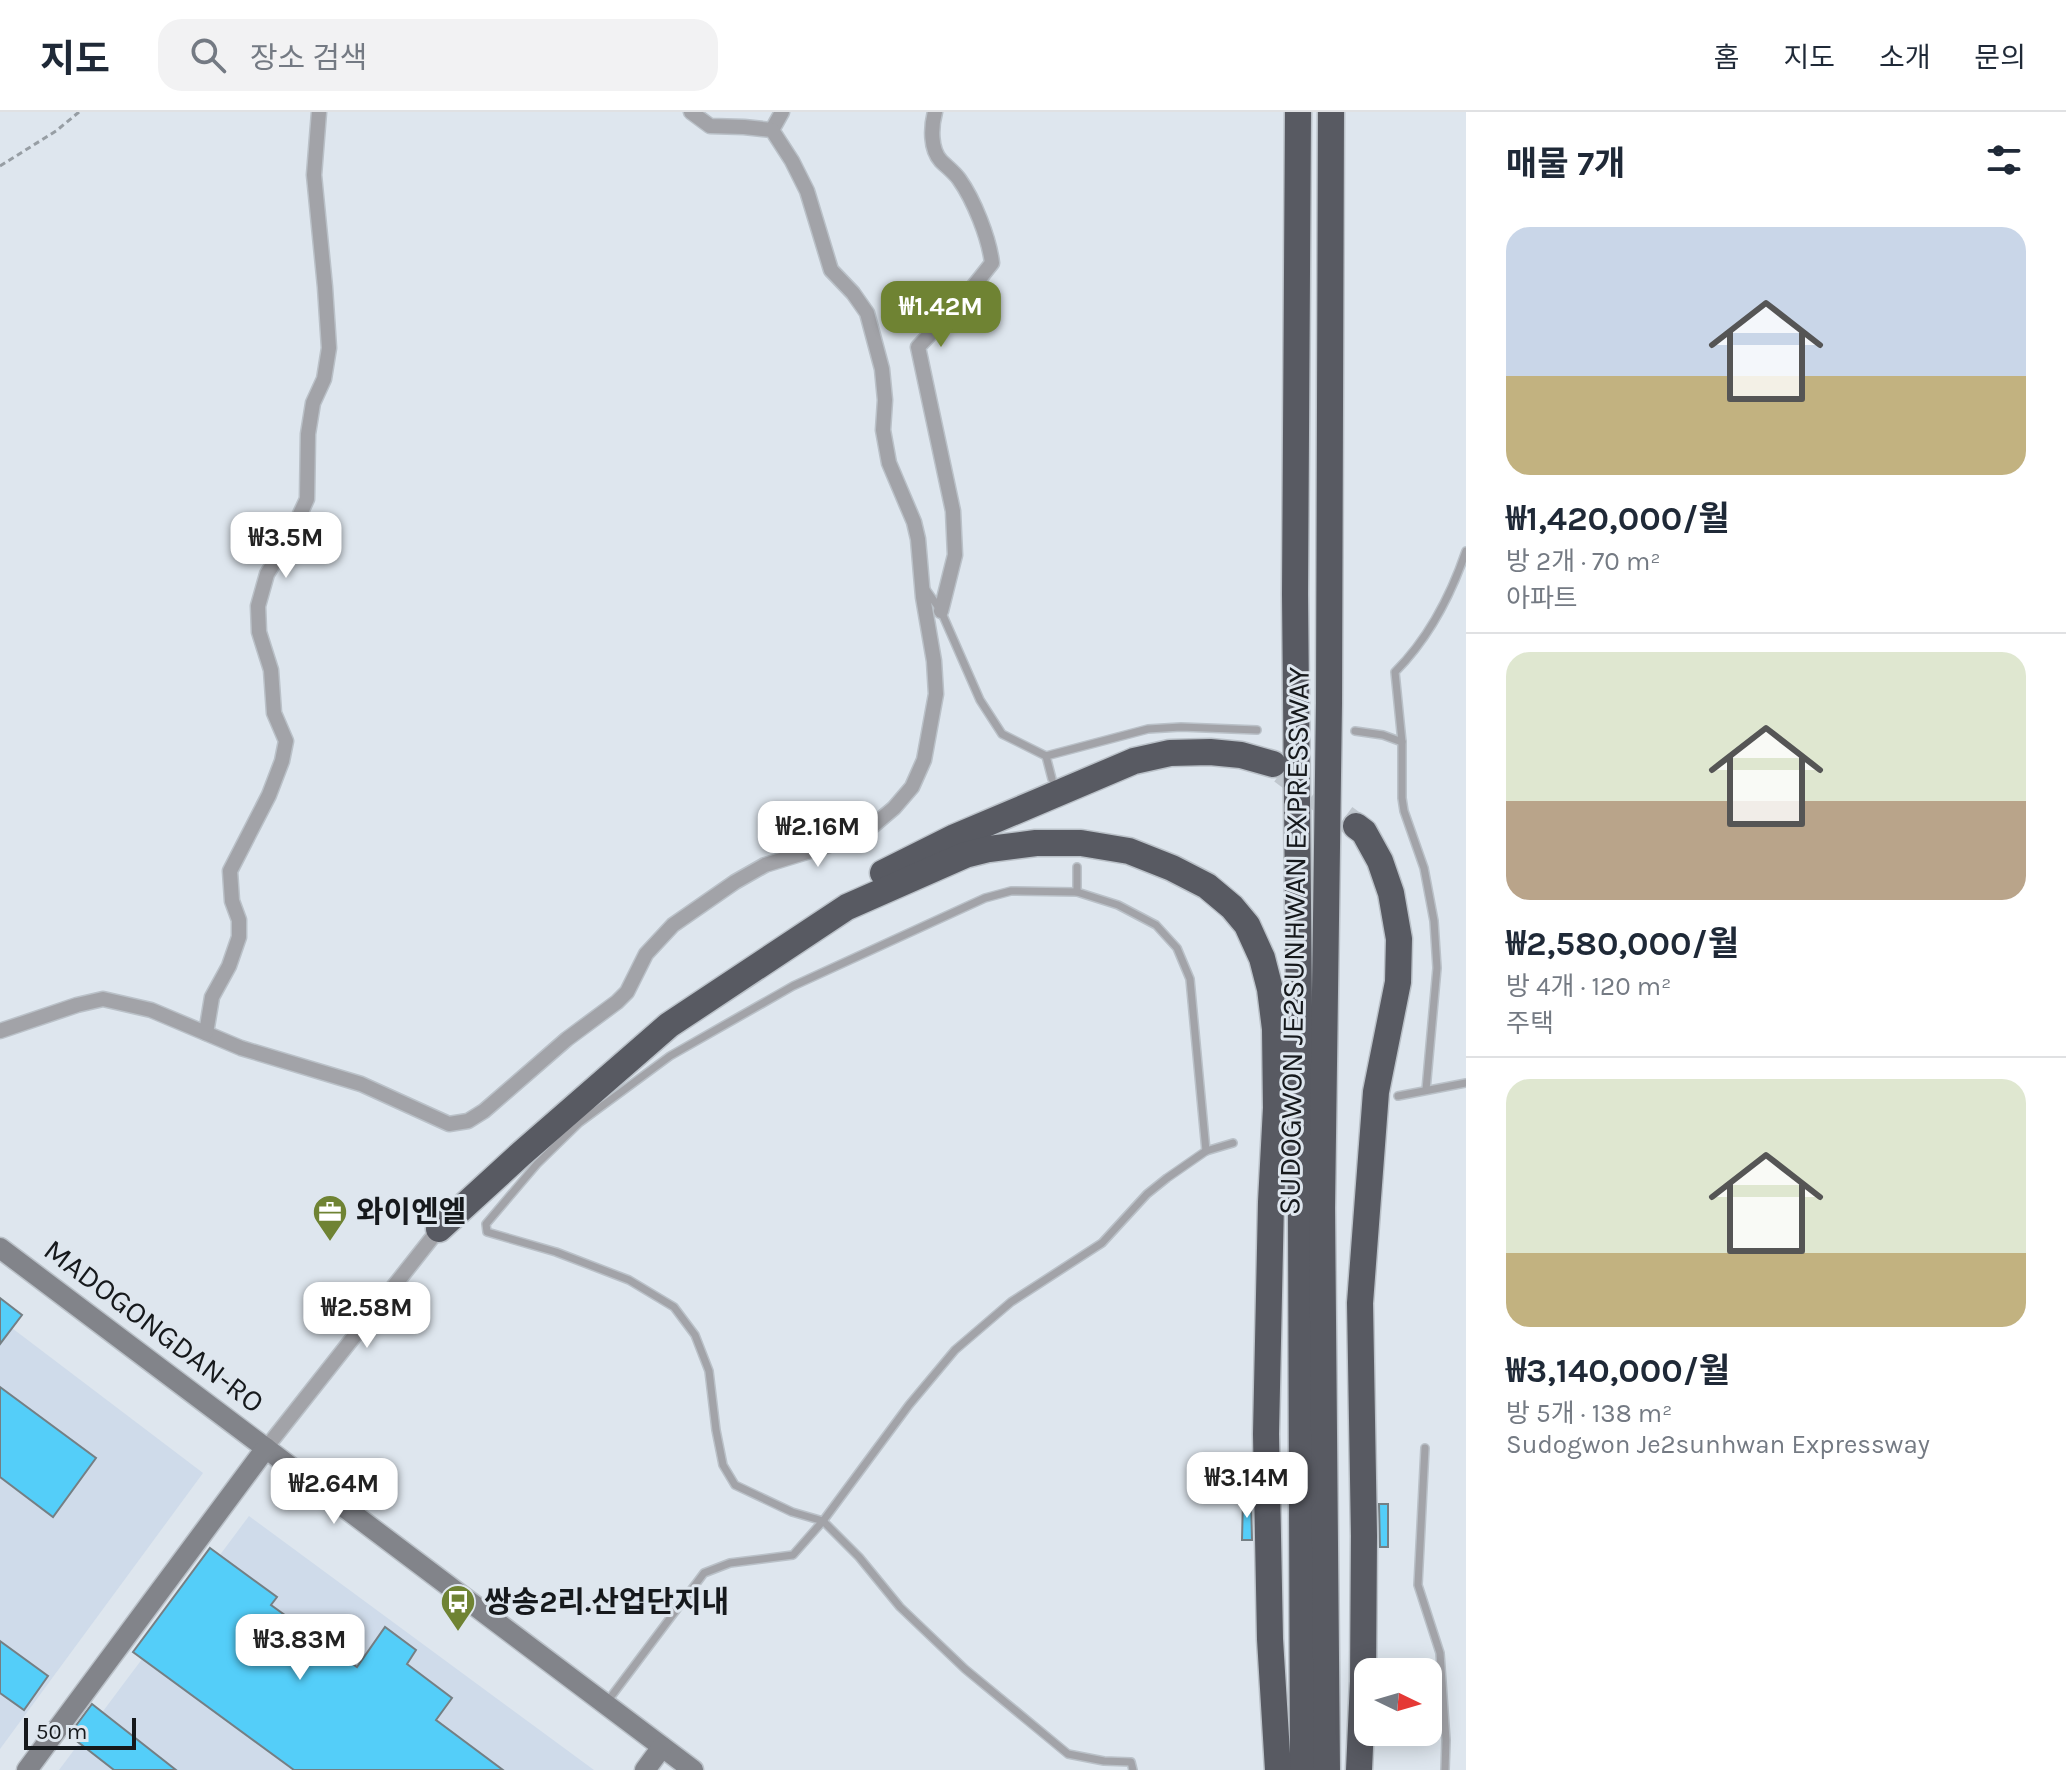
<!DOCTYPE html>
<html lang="ko">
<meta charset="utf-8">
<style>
body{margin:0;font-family:Karla,"Noto Sans KR",sans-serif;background:#f2f2f3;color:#1f2937;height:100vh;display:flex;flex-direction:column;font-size:30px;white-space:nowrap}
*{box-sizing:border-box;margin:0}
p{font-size:26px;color:#747a83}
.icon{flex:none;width:44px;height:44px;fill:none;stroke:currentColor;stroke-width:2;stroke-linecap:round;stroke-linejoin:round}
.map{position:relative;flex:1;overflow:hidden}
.details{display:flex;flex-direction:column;background:#fff;width:600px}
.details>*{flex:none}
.needle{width:52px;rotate:95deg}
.controls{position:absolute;left:1354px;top:1546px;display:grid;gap:16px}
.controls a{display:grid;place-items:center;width:88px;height:88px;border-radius:16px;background:#fff;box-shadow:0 4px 20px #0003;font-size:40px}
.scale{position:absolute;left:24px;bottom:20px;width:112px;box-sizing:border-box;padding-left:8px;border:4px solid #16191c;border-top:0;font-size:22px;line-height:28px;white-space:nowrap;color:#16191c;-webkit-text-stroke:6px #dee6ee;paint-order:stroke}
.price{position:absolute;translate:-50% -68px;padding:0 18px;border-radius:16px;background:#fff;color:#222;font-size:26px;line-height:52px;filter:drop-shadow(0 2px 4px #0008)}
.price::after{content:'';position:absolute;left:50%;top:48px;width:24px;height:18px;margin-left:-12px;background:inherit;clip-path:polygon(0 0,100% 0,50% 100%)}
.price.on{background:#6f8333;color:#fff}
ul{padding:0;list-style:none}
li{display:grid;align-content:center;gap:16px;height:424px;padding:0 40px}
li+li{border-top:2px solid #e0e1e3}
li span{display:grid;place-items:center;height:248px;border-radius:24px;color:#555}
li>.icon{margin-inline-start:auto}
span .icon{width:144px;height:144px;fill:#fffc;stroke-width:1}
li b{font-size:34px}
h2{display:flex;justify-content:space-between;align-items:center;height:96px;padding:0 40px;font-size:34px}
header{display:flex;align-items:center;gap:48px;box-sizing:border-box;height:112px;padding:0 40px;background:#fff;border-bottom:2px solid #e0e1e3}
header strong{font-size:38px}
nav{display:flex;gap:44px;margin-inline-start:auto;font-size:28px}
.search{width:560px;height:72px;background:#f2f2f3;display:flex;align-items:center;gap:20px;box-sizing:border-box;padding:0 28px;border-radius:24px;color:#747a83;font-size:30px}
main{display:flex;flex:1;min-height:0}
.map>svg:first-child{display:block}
</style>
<header>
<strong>지도</strong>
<div class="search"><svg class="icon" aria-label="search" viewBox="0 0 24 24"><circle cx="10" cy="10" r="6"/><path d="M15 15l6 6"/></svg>장소 검색</div>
<nav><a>홈</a><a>지도</a><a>소개</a><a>문의</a></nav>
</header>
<main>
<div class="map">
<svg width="1466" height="1658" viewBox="0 0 1466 1658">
<rect width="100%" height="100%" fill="#dee6ee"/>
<g fill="#cfdbea">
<path d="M0 1207 203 1361 0 1637Z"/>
<path d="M249 1404 594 1658H59Z"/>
</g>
<g fill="#54cef9" stroke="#757f84" stroke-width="2">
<path d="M0 1186 22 1203 0 1232Z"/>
<path d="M0 1275 96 1346 53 1405 0 1365Z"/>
<path d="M1243 1386H1251L1252 1428H1242Z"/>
<path d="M1379 1392H1388V1435H1380Z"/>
<path d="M210 1436 277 1485 271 1493 357 1555 385 1515 416 1538 407 1552 452 1586 436 1608 503 1658H294L133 1540Z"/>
<path d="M0 1529 48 1564 24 1598 0 1581Z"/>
<path d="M92 1592 176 1658H114L69 1623Z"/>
</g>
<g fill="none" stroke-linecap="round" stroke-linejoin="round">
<path stroke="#c0c7ce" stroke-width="26" stroke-dasharray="26 13" stroke-linecap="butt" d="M1282 659 1356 714"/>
<defs>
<g id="lane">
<path d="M925 476 941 499 980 588 1002 622 1046 644 1052 667"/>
<path d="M1355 619 1383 623 1402 630"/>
<path d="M1046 644 1148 617 1181 615 1257 618"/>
<path d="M1077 780V755"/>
<path d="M1426 978 1437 856 1434 809 1424 756 1404 699 1402 686V630L1395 560C1428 527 1451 483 1466 439"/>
<path d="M1398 984 1466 971"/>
<path d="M1425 1336 1418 1473 1440 1541 1446 1628 1445 1658"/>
<path d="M607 1590 704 1461 730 1451 793 1443 823 1409 909 1293 955 1238 1011 1190 1102 1131 1147 1082 1167 1066 1206 1039 1233 1031"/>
<path d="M1133 1658 1131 1650 1104 1649 1068 1642 965 1557 900 1495 859 1445 823 1409 792 1400 735 1373 723 1353 716 1318 709 1259 695 1223 674 1195 629 1168 556 1140 487 1120 486 1112 537 1052 579 1011 670 944 793 874 985 786 1011 779 1077 780 1118 793 1156 813 1177 836 1190 867 1206 1039"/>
</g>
<g id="street">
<path d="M935 0C931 15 930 37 941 49 947 55 954 60 959 67 974 88 989 126 992 151L965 185 918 235 953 399 955 443 941 499"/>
<path d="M772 18 782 0"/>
<path d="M0 919 77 893 103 887 151 898 241 936 361 972 449 1012 468 1009 484 999 567 927 617 890 627 880 646 842 673 813 735 770 765 753 862 723 894 696 912 675 924 648 936 582 934 549 923 485 918 427 914 410 889 351 883 318 885 288 882 257 867 201 853 181 831 158 807 79 792 49 772 18 744 15 710 14 691 0"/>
<path d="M206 921 212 885 229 854 239 825V808L232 789 230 759 269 683 282 649 286 629 274 601 271 558 259 520 258 494 267 462 288 428 307 387 308 322 313 291 324 267 329 236 325 175 314 63 319 0"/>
<path d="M266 1336 439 1117"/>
</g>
<g id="secondary">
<path d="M0 1136 693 1658"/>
<path d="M27 1658 266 1336"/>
<path d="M645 1658 662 1635"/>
</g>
<g id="highway">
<path d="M1298 0 1295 482 1301 1100 1303 1658"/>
<path d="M1356 714 1364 720 1380 749 1391 781 1399 827 1398 870 1376 980 1360 1191 1364 1424 1363 1569 1359 1658"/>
<path d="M883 761 955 725 1134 649 1170 641 1210 640 1241 643 1273 652"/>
<path d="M439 1117 521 1042 669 913 847 795 965 743 989 737 1036 731H1081L1129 739 1172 756 1207 774 1232 795 1247 813 1262 846 1270 877 1275 917 1276 996 1271 1090 1266 1322 1270 1527 1278 1658"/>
<path d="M1327 1658 1322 1096 1329 591 1331 0"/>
</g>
</defs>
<use href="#lane" stroke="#bac1c8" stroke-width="10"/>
<use href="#street" stroke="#bac1c8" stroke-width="17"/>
<use href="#secondary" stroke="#bac1c8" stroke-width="23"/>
<use href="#highway" stroke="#bac1c8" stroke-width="29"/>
<path stroke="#979ea4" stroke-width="3" stroke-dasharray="6 4" stroke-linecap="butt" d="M0 54 56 19 79 0"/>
<use href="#lane" stroke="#a2a3a8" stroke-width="7"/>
<use href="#street" stroke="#a2a3a8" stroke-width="14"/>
<use href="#secondary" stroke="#82848a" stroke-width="20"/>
<use href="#highway" stroke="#585a62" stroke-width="26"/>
</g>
<defs>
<symbol id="office-pin" viewBox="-11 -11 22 30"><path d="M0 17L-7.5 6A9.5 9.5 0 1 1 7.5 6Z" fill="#6f8333" stroke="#dee6ee"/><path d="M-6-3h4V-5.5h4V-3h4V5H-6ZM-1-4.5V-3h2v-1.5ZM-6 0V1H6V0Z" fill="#fff"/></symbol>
<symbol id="bus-pin" viewBox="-11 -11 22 30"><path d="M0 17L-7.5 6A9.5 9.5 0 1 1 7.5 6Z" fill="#6f8333" stroke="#dee6ee"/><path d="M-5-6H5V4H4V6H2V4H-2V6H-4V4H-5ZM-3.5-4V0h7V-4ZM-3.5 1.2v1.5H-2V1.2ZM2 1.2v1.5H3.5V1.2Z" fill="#fff"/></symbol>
</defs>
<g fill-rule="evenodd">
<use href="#office-pin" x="310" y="1080" width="40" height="54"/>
<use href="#bus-pin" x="438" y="1470" width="40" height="54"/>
</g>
<g text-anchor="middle" stroke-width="6" stroke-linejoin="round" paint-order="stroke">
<g font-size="30" fill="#16191c" stroke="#dee6ee">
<text transform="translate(1294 829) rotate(-89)" y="10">SUDOGWON JE2SUNHWAN EXPRESSWAY</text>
<text transform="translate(154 1214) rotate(37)" y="10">MADOGONGDAN-RO</text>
</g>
<g font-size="30" font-weight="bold" fill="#16191c" stroke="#dee6ee" text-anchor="start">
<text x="356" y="1110">와이엔엘</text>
<text x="484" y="1500">쌍송2리.산업단지내</text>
</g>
</g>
</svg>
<div class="controls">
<a><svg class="needle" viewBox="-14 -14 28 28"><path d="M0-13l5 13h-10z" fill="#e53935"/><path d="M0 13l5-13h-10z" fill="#747a83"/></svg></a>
</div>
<div class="scale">50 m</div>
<b class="price on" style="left:941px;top:237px">₩1.42M</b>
<b class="price" style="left:286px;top:468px">₩3.5M</b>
<b class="price" style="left:818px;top:757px">₩2.16M</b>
<b class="price" style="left:367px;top:1238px">₩2.58M</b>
<b class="price" style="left:1247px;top:1408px">₩3.14M</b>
<b class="price" style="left:334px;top:1414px">₩2.64M</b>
<b class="price" style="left:300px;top:1570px">₩3.83M</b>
</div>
<section class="details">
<h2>매물 7개<svg class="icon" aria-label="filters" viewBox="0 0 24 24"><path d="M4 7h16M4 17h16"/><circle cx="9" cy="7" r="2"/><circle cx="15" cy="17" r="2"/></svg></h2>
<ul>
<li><span style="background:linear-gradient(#c9d6e8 60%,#c2b280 0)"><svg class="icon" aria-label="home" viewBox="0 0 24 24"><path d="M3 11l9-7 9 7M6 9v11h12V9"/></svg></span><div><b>₩1,420,000/월</b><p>방 2개 · 70 m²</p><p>아파트</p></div></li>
<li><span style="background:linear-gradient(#dfe7d0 60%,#b9a48a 0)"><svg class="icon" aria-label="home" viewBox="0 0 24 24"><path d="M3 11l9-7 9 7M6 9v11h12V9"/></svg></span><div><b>₩2,580,000/월</b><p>방 4개 · 120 m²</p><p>주택</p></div></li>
<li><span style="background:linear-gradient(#dfe7d0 70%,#c2b280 0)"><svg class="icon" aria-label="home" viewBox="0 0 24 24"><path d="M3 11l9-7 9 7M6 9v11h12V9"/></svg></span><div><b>₩3,140,000/월</b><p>방 5개 · 138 m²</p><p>Sudogwon Je2sunhwan Expressway</p></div></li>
</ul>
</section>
</main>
